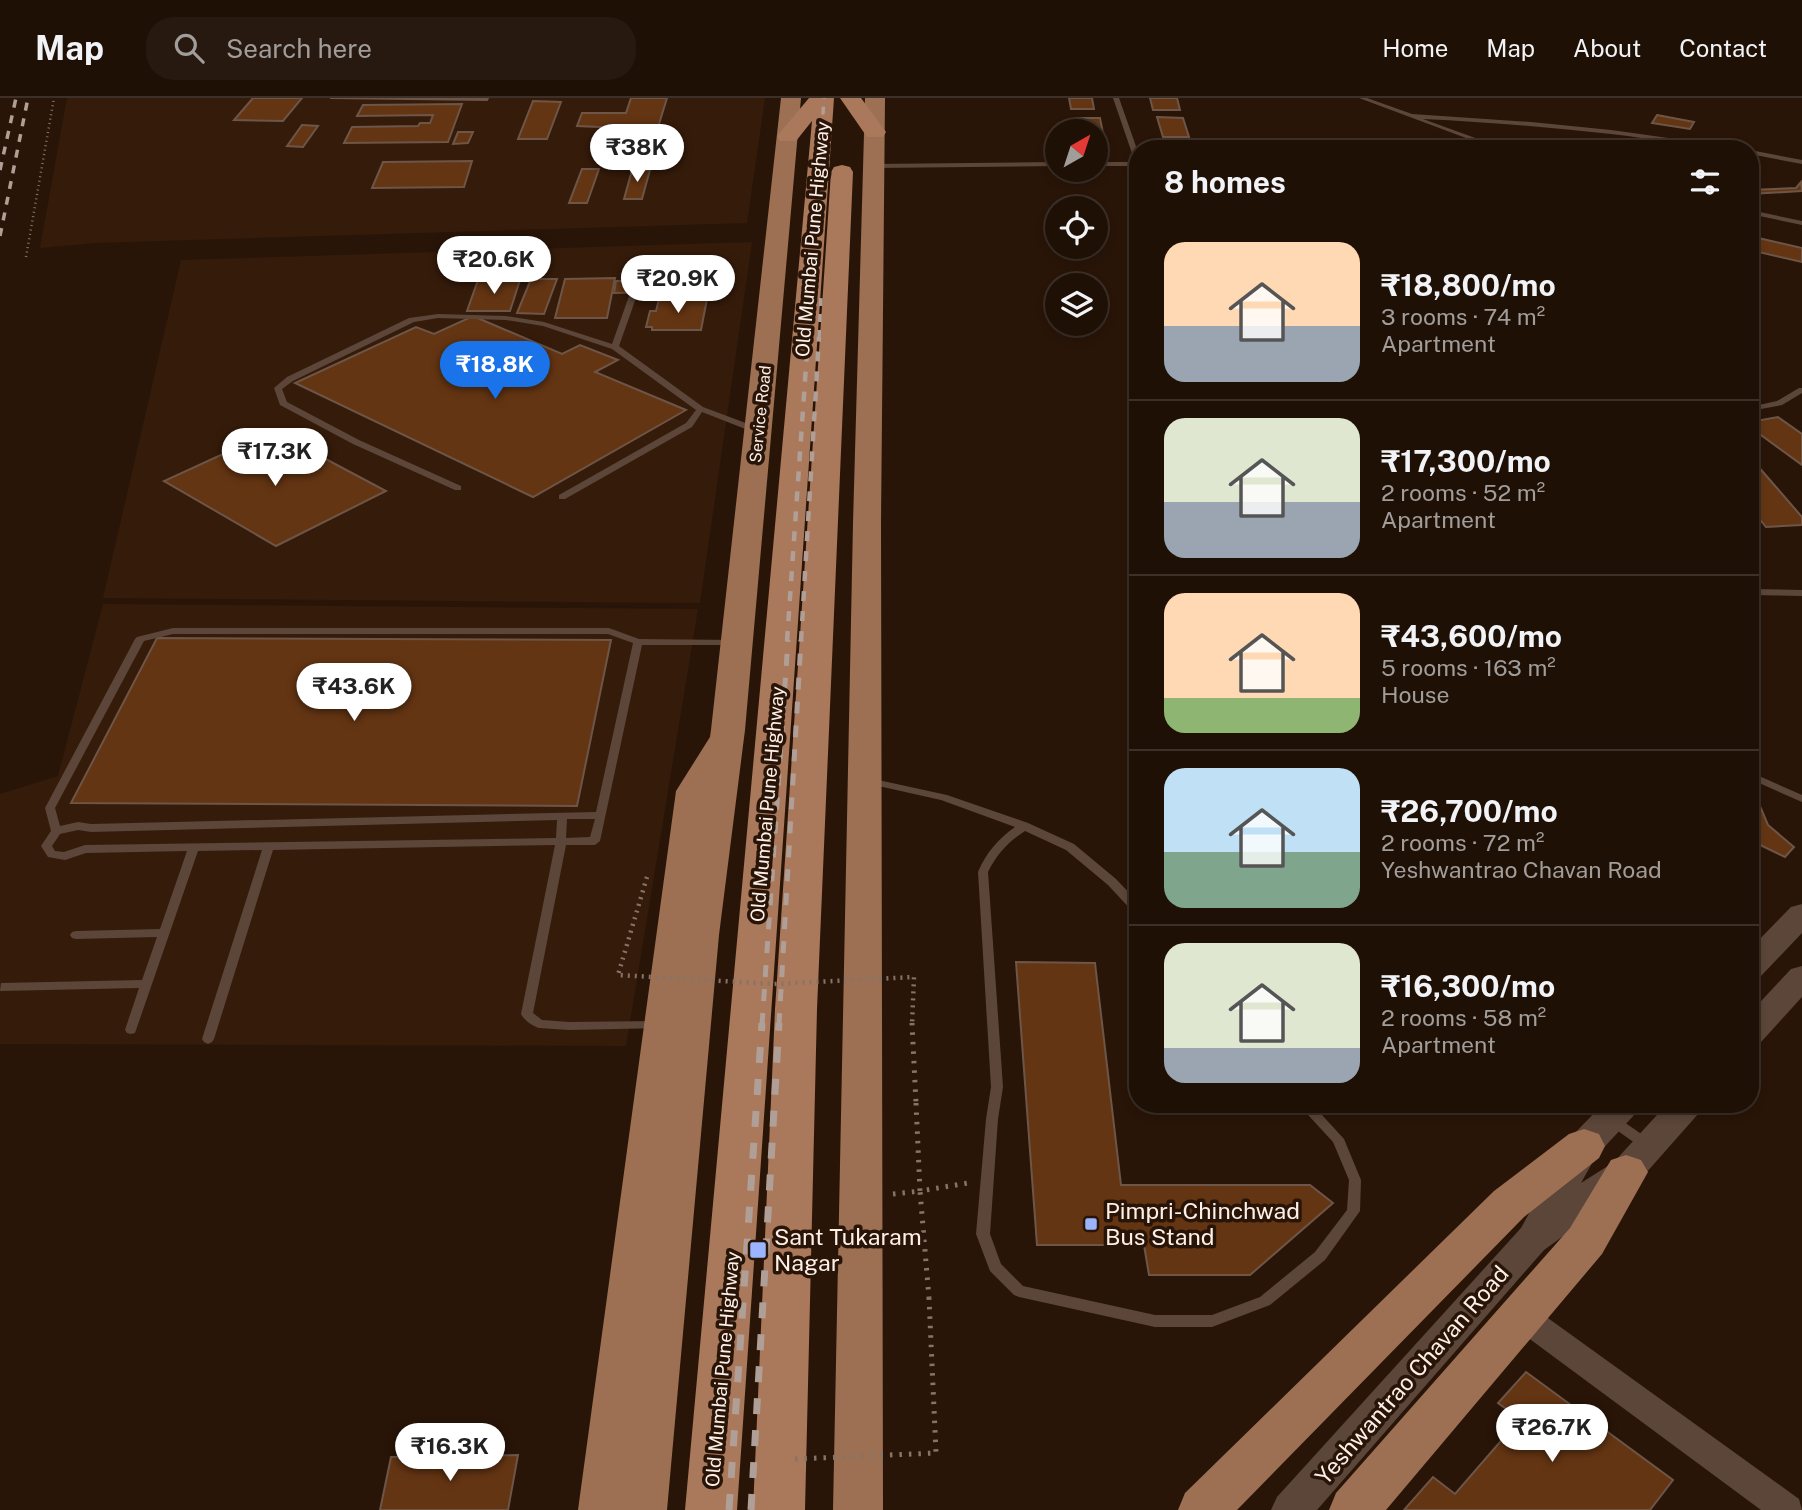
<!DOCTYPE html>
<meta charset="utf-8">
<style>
body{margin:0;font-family:"Public Sans",sans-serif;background:#271910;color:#f1f3f6;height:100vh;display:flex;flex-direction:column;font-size:26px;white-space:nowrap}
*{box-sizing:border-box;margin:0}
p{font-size:23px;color:#a19d9b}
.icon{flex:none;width:38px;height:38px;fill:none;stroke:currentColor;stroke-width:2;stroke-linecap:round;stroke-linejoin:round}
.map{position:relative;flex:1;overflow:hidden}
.sheet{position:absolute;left:1129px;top:42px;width:630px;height:973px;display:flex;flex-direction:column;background:#1f1006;border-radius:28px;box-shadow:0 4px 10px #0003,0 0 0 2px #3c3028}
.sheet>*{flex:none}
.needle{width:46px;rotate:39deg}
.fabs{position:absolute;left:1045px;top:21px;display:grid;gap:14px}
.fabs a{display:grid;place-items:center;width:63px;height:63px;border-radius:50%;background:#1f1006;box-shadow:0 4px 10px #0003,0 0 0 2px #3c3028;font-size:35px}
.price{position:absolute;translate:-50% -60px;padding:0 16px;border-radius:24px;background:#fff;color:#222;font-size:23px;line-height:46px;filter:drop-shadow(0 2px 4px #0008)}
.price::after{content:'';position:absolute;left:50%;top:42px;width:21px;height:16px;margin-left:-10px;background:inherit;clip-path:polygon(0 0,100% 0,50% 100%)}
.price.selected{background:#1a73e8;color:#fff}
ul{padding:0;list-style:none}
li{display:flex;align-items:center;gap:21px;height:175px;padding:0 35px}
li+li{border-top:2px solid #3c3028}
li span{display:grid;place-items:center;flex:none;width:196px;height:140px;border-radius:21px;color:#555}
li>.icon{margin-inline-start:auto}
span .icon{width:84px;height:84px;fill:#fffc;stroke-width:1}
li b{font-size:30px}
h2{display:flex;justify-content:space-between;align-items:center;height:84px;padding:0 35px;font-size:30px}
header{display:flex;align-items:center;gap:42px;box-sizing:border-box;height:98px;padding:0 35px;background:#1f1006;border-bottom:2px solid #3c3028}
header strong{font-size:33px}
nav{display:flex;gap:38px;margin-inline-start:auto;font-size:24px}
.search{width:490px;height:63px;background:#271910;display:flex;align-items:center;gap:18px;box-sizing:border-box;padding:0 24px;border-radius:28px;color:#a19d9b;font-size:26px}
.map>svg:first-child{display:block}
</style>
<header>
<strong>Map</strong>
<div class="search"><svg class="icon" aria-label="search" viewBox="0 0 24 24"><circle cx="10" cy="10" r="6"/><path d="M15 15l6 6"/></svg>Search here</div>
<nav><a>Home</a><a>Map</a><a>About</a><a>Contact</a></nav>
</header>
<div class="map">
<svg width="1802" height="1412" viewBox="0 0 1802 1412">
<rect width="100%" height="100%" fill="#291508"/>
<g fill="#351b0a">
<path d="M67 0H765L747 125 95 145 40 150Z"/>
<path d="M752 144 700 505 103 500 181 162Z"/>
<path d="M103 506 698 511 626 948 0 946V696L58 678Z"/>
</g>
<g fill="#643513" stroke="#6d5547" stroke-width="2">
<path d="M253 0H302L283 23 234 22Z"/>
<path d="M330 0H488L487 2Z"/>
<path d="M631 0H667L651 52 615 51 623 30 577 28 582 15H626Z"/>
<path d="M1069 0H1092L1094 11H1071Z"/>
<path d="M1150 0H1177L1180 12H1153Z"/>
<path d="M533 3 561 4 547 41H518Z"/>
<path d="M462 6 448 44 344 45 352 29 418 28 420 25H430L433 17 357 18 363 7Z"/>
<path d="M1657 17 1694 24 1690 31 1652 25Z"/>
<path d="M1157 19 1183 20 1189 39H1163Z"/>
<path d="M1076 20H1100L1104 40H1096V33H1078Z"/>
<path d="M302 27 318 28 303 49 287 48Z"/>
<path d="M458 34H473L468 45 453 46Z"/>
<path d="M472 63 464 89 372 90 383 64Z"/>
<path d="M582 71H599L587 105H569Z"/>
<path d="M632 72H650L642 101H624Z"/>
<path d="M1801 84 1802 93 1750 96V92L1796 90Z"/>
<path d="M1750 138 1802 150V164L1750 152Z"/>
<path d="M615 180 607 220H555L565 181Z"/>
<path d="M531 181H557L544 216 517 215Z"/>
<path d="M705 181V193L614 195 616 183Z"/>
<path d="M478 182H520L510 213H467Z"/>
<path d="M659 201H707L701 232H652V229H646L650 213H656Z"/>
<path d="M473 218 562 256 580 247 618 262 595 274 686 312 533 399 295 285 416 229 434 236Z"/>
<path d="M1778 319 1802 336V367L1750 329V324Z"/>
<path d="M273 333 386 393 276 448 164 383Z"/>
<path d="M1750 359 1802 419V427L1766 429 1750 409Z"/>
<path d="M157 540 611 542 577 708 71 705Z"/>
<path d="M1750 701H1757L1768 727 1794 749 1785 759 1750 742Z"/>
<path d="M1016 864 1095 865 1121 1087H1310L1333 1105 1250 1177H1149L1144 1147H1037Z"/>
<path d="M1526 1274 1673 1382 1650 1412H1404L1433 1379 1455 1396 1520 1321 1498 1305Z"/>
<path d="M518 1357 508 1412H380L391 1359Z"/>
</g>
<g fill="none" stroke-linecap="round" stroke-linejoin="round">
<path stroke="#867469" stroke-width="2.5" stroke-dasharray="1 3.5" stroke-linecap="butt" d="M26 159 54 0"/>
<g stroke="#867469" stroke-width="5" stroke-dasharray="2.5 7" stroke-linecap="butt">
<path d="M916 1005 920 1093 968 1085"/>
<path d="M893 1096 920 1093 929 1200"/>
</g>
<g fill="#5c4639" fill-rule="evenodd">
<path d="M1113 0H1119L1138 54V68H1096V64H1135Z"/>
<path d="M1359 0H1367L1412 16 1531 24 1611 32 1690 43 1733 51C1694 51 1650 40 1611 36 1548 29 1486 24 1423 21L1478 41 1489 51H1482L1474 43Z"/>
<path d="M1750 52 1802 62V66L1750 56Z"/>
<path d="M1057 64V68L875 70 872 68 875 66Z"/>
<path d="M1750 112 1802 123V127L1750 116Z"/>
<path d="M629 198 636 200 619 248 703 309 759 330V334H753L702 314 692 329 565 401H559V397L686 325 696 312 612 251 543 228 506 222 438 220 414 224 293 283 282 291 287 304 359 342 461 388V392H455L353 346 280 307 274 290 287 279 409 220 438 216 506 218 544 224 612 246Z"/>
<path d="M1799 290H1802V295L1782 307 1750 313V309L1777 303Z"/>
<path d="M1750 491 1802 492V498L1750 497Z"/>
<path d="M173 530H609L639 541 737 542 739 544 734 547H642L600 743 595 747H566L533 915 542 922 569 924 659 923 663 924 665 927 663 930 569 932 539 930C532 928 524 922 521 916L555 747 273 752 214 941 212 944 208 946 204 944 202 941 262 752 198 753 135 935 131 936 127 935 125 932 139 890 0 893 1 885 142 882 157 839 76 841 72 840 70 837 72 834 76 833 160 831 187 753 86 755 65 762 48 759 41 748 51 733 45 710 135 541 137 539ZM173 536H608L633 545 596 714 91 726 78 724 60 728 55 710 144 543ZM567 721H595L590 739 566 740ZM557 722 556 740 85 747 64 754 55 753 52 748 60 736 78 732 91 734Z"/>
<path d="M1750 674 1802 697V704L1750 681Z"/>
<path d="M869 680 947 697 1028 725 1074 746 1116 781 1138 804V816L1134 815 1108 787 1066 752 1025 733C1008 744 997 756 988 774L1003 989 998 1021 990 1136 1001 1166 1023 1188 1155 1217H1212L1260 1199 1315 1154 1347 1112 1349 1082 1333 1044 1298 1006H1312L1344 1041 1361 1082 1360 1113 1325 1162 1270 1207 1212 1229H1155L1019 1199 1014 1197 990 1173 976 1136 986 1021 991 989 978 774C986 755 998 741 1015 729L941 702 865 685 864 683Z"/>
<path d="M1582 1006H1598L1650 1042 1652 1046 1650 1050 1646 1051 1642 1050 1584 1009Z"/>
</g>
<path fill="#5c4639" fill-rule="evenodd" d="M1523 1206 1534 1210 1799 1401 1802 1412H1761L1512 1228 1508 1219 1512 1210Z"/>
<g fill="#5c4639" fill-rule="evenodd">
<path d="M1802 806V835L1761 878 1750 881V851L1791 809Z"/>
<path d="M1802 868V899L1761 944 1750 948V915L1791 871Z"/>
<path d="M1603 1006H1640L1636 1015 1596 1058 1581 1085 1614 1064 1667 1006H1703L1699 1015 1638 1084 1544 1152 1317 1412H1271L1277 1399 1521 1130 1572 1038Z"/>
</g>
<g fill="#9d7054" fill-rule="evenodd">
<path d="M781 0H801L745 632 719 837 667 1412H578L676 693 710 639 711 632Z"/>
<path d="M865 0H885L881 425 883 1412H833L853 425Z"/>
<path d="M1584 1031 1599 1036 1605 1048 1599 1060 1524 1119 1237 1412H1178L1185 1395 1494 1093 1569 1036Z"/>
<path d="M1626 1057 1641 1062 1648 1074 1602 1156 1386 1412H1329L1336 1395 1570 1130 1611 1062Z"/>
</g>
<g fill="#aa785a" fill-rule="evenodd">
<path d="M809 0H834L737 1412H685L812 23 796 43H780L777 38Z"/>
<path d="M840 0H861L886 34 883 39H867Z"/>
<path d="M842 67 850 69 853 74 817 911 805 1412H753L775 911 831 74 834 69Z"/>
</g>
<g stroke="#b09f96" stroke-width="3.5" stroke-dasharray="8 8" stroke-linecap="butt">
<path d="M0 72 16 0"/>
<path d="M0 138 28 0"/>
<path d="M808 240 824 0"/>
<path d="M819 240 821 199"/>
</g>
<g stroke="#b09f96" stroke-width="4.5" stroke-dasharray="10 10" stroke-linecap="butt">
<path d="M787 543 808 239"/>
<path d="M801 543 819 239"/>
</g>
<g stroke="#b09f96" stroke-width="5" stroke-dasharray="12 12" stroke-linecap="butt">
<path d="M762 927 788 542"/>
<path d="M779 927 801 542"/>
</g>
<g stroke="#b09f96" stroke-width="7" stroke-dasharray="16 16" stroke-linecap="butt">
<path d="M729 1412 762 925"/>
<path d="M751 1412 779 925"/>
</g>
<path stroke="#867469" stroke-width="4.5" stroke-dasharray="2 5" stroke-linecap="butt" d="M647 779 618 877 774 886 914 879 912 927"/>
<g stroke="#867469" stroke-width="5" stroke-dasharray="2.5 7" stroke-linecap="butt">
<path d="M912 925 916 1005"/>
<path d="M795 1361 936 1355 929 1200"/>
</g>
</g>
<g fill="#9cb4fd" stroke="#291508" stroke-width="2.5">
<rect x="1084" y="1119" width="14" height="14" rx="3.5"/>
<rect x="749" y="1143" width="18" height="18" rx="3.5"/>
</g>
<g text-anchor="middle" stroke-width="7" stroke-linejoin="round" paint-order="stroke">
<g font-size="16" fill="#feefe7" stroke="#291508">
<text transform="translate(760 316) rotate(-84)" y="6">Service Road</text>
</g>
<g font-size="19" fill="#feefe7" stroke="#291508">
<text transform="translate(812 141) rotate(-85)" y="7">Old Mumbai Pune Highway</text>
<text transform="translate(767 706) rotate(-85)" y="7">Old Mumbai Pune Highway</text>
<text transform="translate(722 1271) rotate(-85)" y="7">Old Mumbai Pune Highway</text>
</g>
<g font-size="23" fill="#feefe7" stroke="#291508" text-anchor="start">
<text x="1105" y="1121">Pimpri-Chinchwad<tspan x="1105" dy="26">Bus Stand</tspan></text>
<text x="774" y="1147">Sant Tukaram<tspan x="774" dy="26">Nagar</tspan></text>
</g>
<g font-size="23" fill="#feefe7" stroke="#291508">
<text transform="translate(1412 1277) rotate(-49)" y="8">Yeshwantrao Chavan Road</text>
</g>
</g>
</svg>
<div class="fabs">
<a><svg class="needle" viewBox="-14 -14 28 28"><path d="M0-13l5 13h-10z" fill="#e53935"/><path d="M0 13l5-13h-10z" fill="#a19d9b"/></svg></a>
<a><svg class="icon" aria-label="locate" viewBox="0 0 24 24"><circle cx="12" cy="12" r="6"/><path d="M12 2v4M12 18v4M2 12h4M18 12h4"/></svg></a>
<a><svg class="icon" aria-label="layers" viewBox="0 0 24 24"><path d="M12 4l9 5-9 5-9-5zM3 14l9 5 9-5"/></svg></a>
</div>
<b class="price" style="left:637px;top:86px">₹38K</b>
<b class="price" style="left:494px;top:198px">₹20.6K</b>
<b class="price" style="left:678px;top:217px">₹20.9K</b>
<b class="price selected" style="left:495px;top:303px">₹18.8K</b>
<b class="price" style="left:275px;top:390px">₹17.3K</b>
<b class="price" style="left:354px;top:625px">₹43.6K</b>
<b class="price" style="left:1552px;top:1366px">₹26.7K</b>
<b class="price" style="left:450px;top:1385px">₹16.3K</b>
<section class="sheet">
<h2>8 homes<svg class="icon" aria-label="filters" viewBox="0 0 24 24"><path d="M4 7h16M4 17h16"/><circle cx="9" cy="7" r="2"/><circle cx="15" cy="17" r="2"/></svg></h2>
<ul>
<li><span style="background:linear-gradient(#ffd9b3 60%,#9aa5b1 0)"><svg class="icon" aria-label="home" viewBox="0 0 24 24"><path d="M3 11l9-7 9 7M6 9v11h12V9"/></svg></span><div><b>₹18,800/mo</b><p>3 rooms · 74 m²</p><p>Apartment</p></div></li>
<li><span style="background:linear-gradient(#dfe7d0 60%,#9aa5b1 0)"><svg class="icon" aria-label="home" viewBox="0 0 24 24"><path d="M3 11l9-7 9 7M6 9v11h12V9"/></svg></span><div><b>₹17,300/mo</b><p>2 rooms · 52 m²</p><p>Apartment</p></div></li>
<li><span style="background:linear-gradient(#ffd9b3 75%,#8fb573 0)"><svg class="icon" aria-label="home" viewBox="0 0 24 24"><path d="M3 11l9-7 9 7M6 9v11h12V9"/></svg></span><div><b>₹43,600/mo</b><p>5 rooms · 163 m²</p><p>House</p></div></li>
<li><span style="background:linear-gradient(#bfe0f5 60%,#7fa58c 0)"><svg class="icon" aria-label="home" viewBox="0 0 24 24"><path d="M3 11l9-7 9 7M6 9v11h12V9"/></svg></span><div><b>₹26,700/mo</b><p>2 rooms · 72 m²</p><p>Yeshwantrao Chavan Road</p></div></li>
<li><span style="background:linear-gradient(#dfe7d0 75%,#9aa5b1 0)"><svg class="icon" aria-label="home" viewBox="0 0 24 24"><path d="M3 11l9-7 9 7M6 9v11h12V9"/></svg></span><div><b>₹16,300/mo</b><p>2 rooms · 58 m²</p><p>Apartment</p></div></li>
</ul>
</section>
</div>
